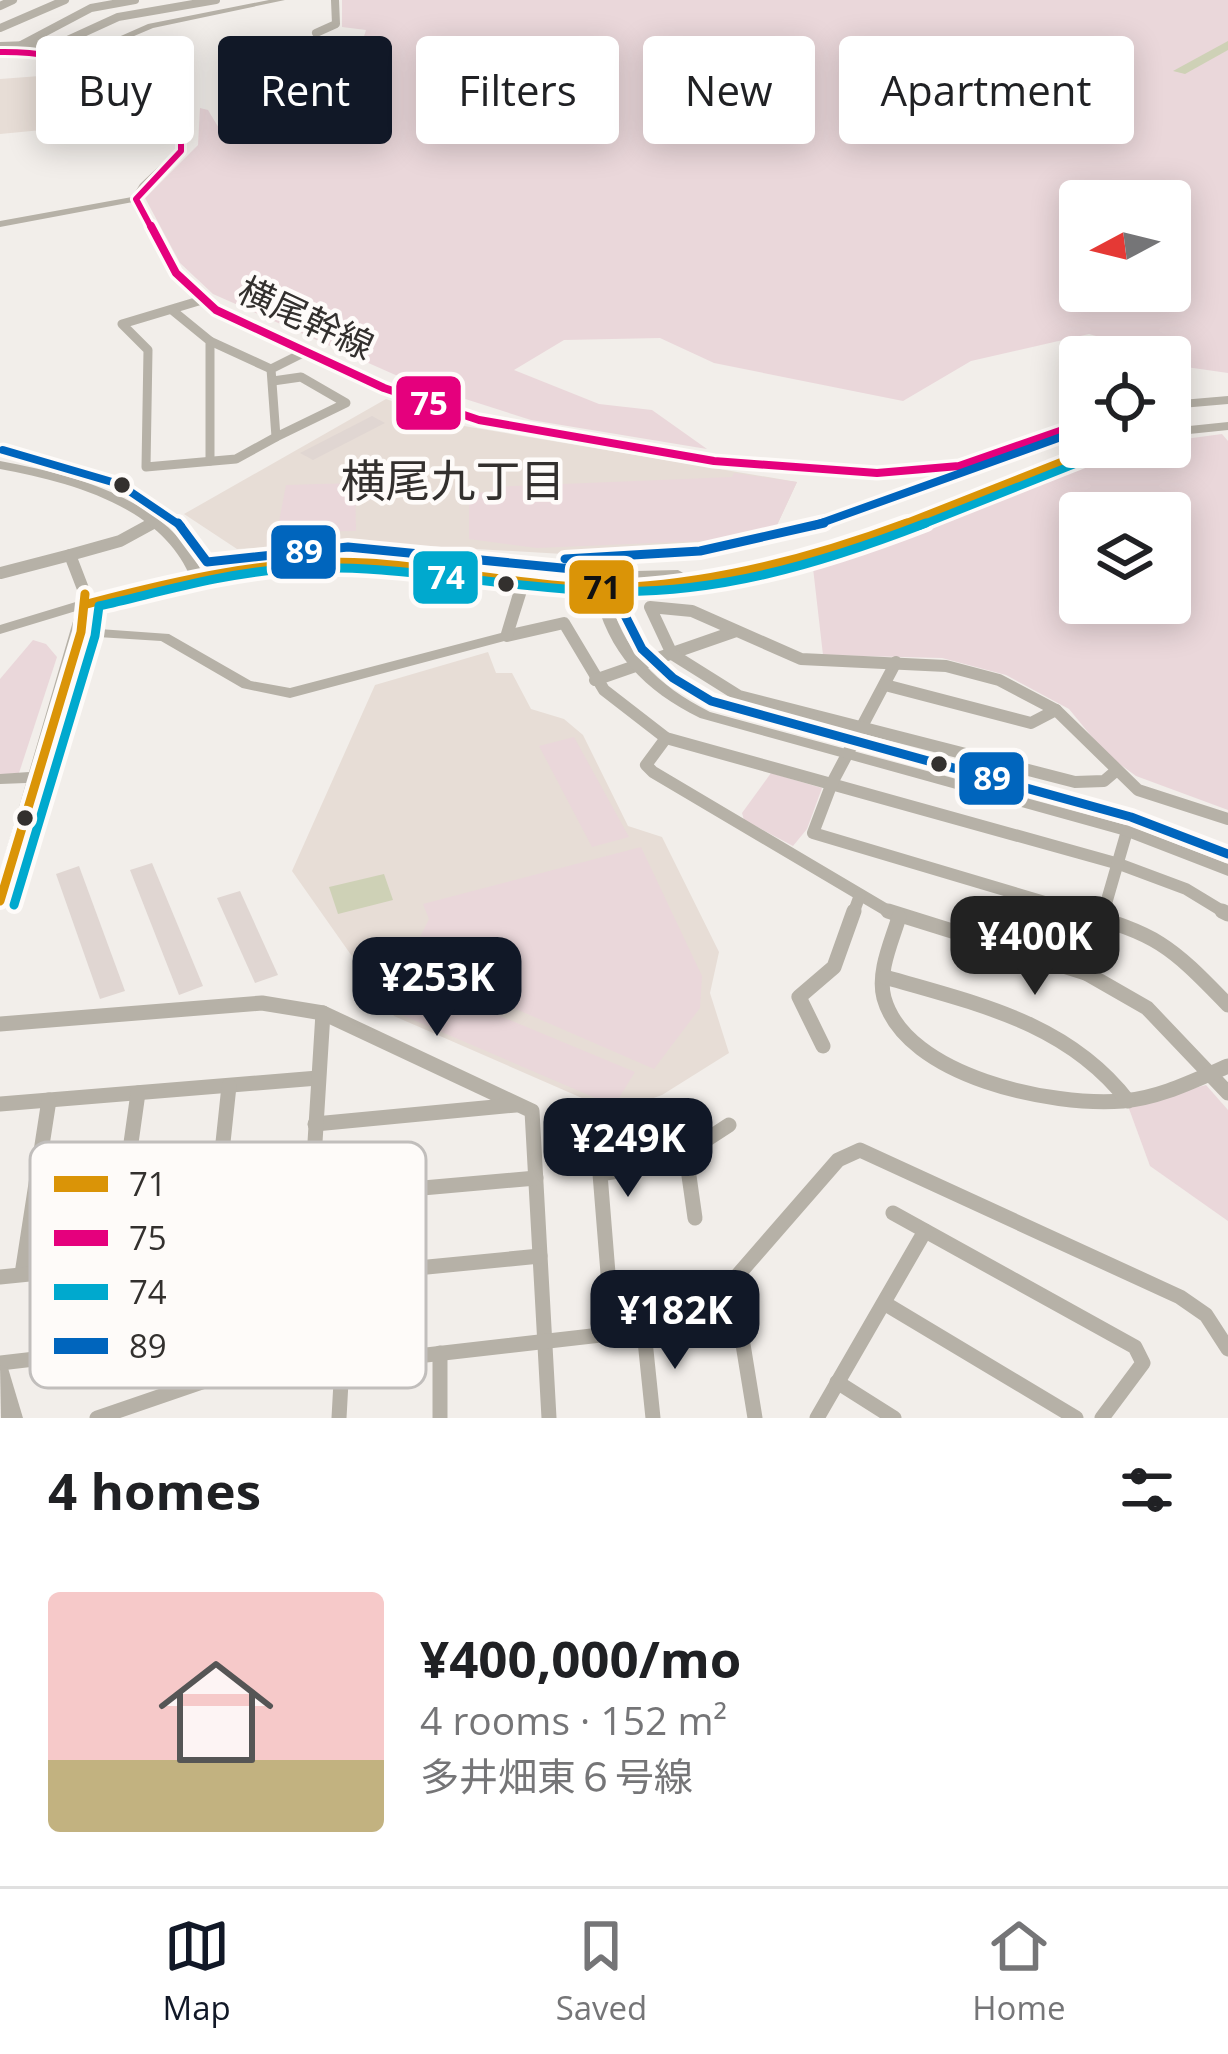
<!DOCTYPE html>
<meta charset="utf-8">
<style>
body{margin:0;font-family:"Open Sans","Noto Sans JP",sans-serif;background:#f6f6f6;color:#202124;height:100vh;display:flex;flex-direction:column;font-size:45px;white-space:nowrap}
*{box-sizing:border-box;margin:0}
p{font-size:39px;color:#757577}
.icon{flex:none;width:66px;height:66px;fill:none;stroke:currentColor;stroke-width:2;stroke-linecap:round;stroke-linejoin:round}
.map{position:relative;height:1418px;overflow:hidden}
.drawer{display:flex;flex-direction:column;background:#fff;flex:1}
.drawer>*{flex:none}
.top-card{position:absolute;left:36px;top:36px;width:1158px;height:108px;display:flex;gap:24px}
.needle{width:78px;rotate:263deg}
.tools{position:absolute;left:1059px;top:180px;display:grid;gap:24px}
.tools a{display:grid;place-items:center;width:132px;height:132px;border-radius:12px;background:#fff;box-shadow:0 6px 30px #0003;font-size:60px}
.price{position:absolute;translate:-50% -102px;padding:0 27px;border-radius:24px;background:#111827;color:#fff;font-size:39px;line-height:78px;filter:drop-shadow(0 3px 6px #0008)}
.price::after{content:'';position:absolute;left:50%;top:72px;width:36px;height:27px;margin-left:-18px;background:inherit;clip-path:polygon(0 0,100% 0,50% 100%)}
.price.selected{background:#222;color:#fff}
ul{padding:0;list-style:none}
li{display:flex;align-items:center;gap:36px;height:300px;padding:0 48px}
li span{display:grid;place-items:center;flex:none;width:336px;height:240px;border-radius:12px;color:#555}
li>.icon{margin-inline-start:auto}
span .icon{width:144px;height:144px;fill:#fffc;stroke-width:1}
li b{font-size:51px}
h2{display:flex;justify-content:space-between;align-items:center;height:144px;padding:0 48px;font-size:51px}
.tag{padding:0 42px;border-radius:12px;background:#fff;box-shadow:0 6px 30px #0003;font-size:42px;line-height:108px}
.tag.selected{background:#111827;color:#fff}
.tab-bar{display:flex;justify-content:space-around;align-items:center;height:168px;border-top:3px solid #e0e0e0;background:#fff;font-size:33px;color:#757577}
.tab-bar a{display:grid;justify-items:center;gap:6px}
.tab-bar .selected{color:#111827}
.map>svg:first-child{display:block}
</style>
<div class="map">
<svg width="1228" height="1418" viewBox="0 0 1228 1418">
<rect width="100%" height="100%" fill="#f2eeea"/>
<g fill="#e7ddd6">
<path d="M106 71 156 112 95 125 0 134V79Z"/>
<path d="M386 399 464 426 797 482 771 538 722 553 631 558 356 542 237 549 184 514Z"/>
<path d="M488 652 496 673H512L531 709 564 719 583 735 628 826 662 837 719 952 710 993 729 1053 662 1095 614 1112 394 1016 292 871 375 685Z"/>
</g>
<g fill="#ead7da" fill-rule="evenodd">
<path d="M342 0H1228V373L1186 367 1170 357 1089 334 971 361 903 401 714 363 660 338 564 340 514 370 599 404 652 410 707 449 531 420 409 381 213 294 180 263 145 198 198 145 200 108 208 110 223 135 232 136C240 105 261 100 290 89L279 72 301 61 359 52 366 30 342 27ZM1080 201H1170V291H1080Z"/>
<path d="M1222 434 1228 441V810L1136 776 1106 754 1069 709 1006 675 942 658 823 655 813 568 1079 467 1146 447H1170V441ZM1080 513H1170V603H1080Z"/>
<path d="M734 473 797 482 771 538 537 548 469 539V493L491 492 492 487 732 477Z"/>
<path d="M355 483 356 531 277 532 286 485Z"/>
<path d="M33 640 46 644 57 657 19 773 0 775V679Z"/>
<path d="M574 737 629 837 592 847 539 746Z"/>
<path d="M771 773 822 788 807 829 793 846 744 820 742 813Z"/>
<path d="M641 847 702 976 700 1008 654 1069 424 969 420 937 429 919 423 904Z"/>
<path d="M418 982 635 1072 614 1106 395 1012Z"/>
<path d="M1206 1085 1228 1110V1221L1150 1166 1128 1106Z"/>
</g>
<path fill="#ced1b6" d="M384 874 393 900 338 914 329 887Z"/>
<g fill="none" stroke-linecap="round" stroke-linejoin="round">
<path fill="#ced1b6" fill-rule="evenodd" d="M1228 41V50L1185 74 1173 71Z"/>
</g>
<g fill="#e0d6d2">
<path d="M372 416 385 423 313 460 300 453Z"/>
<path d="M152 863 203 986 179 995 130 870Z"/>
<path d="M79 866 125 991 100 999 56 874Z"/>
<path d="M240 891 278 975 255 983 217 898Z"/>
</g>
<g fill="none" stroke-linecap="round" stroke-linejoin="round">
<g stroke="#b6b1a7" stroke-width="8">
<path d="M0 6 13 0"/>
<path d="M0 28 65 0"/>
<path d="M316 33 336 24 335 0"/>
<path d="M21 45 91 8 135 0"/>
<path d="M0 46 59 44 118 17 216 0"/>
</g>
<g stroke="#b6b1a7" stroke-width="9">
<path d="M202 300 122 324 148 350 146 467 236 459 276 437 271 369 305 352"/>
<path d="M172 310 210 341V461"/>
<path d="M210 341 271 369"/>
<path d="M273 381 301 377 346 403 276 437"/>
<path d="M148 526 155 522"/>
</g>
<g stroke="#b6b1a7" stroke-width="12">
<path d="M1 573 70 555"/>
<path d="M85 594 70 555 120 541 153 523"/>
<path d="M507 636 564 623 604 690 666 738 1119 864 1186 889 1227 914"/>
<path d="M896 662 832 783 813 833 1085 914"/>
<path d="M595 680 736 631"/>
<path d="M885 685 1031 723 1056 710"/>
<path d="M666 738 646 765 653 772 893 914"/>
<path d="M1117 770 1104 781 1075 782 739 696 672 654 650 607 692 611 801 659 946 666 999 680 1056 710 1138 790 1228 819"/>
<path d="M853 914 860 895"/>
<path d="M1103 914 1127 831"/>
</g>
<g stroke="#b6b1a7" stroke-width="15">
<path d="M888 911 1086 973"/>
<path d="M1075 911C1158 935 1168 943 1228 1005"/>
<path d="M1104 911 1086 973 1147 1008 1228 1093"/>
<path d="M1222 911 1228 914"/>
<path d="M899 917C892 941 877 972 884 998 906 1077 1053 1107 1123 1101 1160 1098 1195 1080 1228 1066"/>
<path d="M885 977C977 1004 1067 1022 1128 1101"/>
<path d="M0 1024 262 1003 323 1013 532 1111 549 1418"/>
<path d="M823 1046 799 997 834 967 854 911"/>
<path d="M0 1104 318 1078"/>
<path d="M315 1124 516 1105"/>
<path d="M686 1155 695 1218"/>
<path d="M310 1198 536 1178"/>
<path d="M893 1213 1135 1347 1143 1363 1102 1418"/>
<path d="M211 1255 229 1086"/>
<path d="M114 1264 138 1093"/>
<path d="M22 1274 49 1100"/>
<path d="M0 1277 307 1246"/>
<path d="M304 1279 540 1256"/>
<path d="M733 1283 755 1418"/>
<path d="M884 1303 1076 1418"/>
<path d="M644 1331 653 1418"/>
<path d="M613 1335 600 1174 672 1162 729 1125"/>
<path d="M440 1353V1418"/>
<path d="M0 1363 301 1328"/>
<path d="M301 1368 323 1013"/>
<path d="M837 1382 894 1418"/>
<path d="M97 1418 208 1380 679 1326 710 1307 838 1160 860 1150 1180 1297 1206 1315 1228 1349"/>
<path d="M339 1418 342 1364"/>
<path d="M817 1418 925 1231"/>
</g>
<g fill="#b6b1a7" fill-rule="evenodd">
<path d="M269 0H285L153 28 87 56C126 70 157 95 185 124L186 151 147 187 141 199 180 271 220 308 388 386 481 417 714 457 877 469 957 462 1080 420V428L959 470 877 477 714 465 479 424 380 390 212 312 172 275 133 202 0 227V221L132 197 140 184 176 150 177 125C117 68 83 50 0 54V50L56 49 80 54 148 24Z"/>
<path d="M1228 396V404L1170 409V401Z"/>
<path d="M1228 422V430L1170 436V428Z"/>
<path d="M1088 447H1105L792 568 686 587 608 591C622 651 657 685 710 712L1133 827 1228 864V876L1122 835 700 718C645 691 607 653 594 590L529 585 512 639 290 698 242 688 161 641 82 636 8 901 6 905 0 907V872L26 783 0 784V774L29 772 76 611 0 634V625L79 601 81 596 92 597 189 574C158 505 69 482 0 469V461C73 475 167 498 202 572L206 571 200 567 207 563 302 549 307 550 309 553 307 556 269 562C380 553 480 574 590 582L594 580 587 576 594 572 678 570 685 574 678 578 608 580V582L686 579 783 562ZM350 566 419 571 516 583 501 633 290 688 251 681 169 634 85 628 91 606C177 583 260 568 350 566Z"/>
<path d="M0 1365 8 1368 23 1418H1Z"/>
</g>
<defs>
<path id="bus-1-far1" d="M899 526 1099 447"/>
<g id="bus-1">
<path d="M87 604C178 580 272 558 367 563 455 568 543 592 632 587 727 581 818 556 907 523"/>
<path d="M0 901 81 632 85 594"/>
</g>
<path id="bus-2-far1" d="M0 52C74 51 126 75 181 124V151L136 199 152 229"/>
<path id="bus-2" d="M151 226 176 273 216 310 384 388 479 420 714 461 877 473 959 466 1080 424"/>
<path id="bus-3-far1" d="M919 526 1085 460"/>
<path id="bus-3" d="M14 905 95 636 99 606C161 592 224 573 287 569 391 562 495 587 598 591 713 596 820 564 926 523"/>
<g id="bus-4-far1">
<path d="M3 450 119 484 181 526"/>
<path d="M813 526 1075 432"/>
</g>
<g id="bus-4">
<path d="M178 523 207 562 348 547 603 572 642 649 673 678 711 701 1131 817 1228 854"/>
<path d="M565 559 700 551 824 523"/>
</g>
</defs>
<use href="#bus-1-far1" stroke="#fefbf9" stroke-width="15"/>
<use href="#bus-1" stroke="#fefbf9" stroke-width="18"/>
<use href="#bus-2-far1" stroke="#fefbf9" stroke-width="12"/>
<use href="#bus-2" stroke="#fefbf9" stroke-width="15"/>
<use href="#bus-3-far1" stroke="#fefbf9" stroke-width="15"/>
<use href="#bus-3" stroke="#fefbf9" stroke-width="18"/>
<use href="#bus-4-far1" stroke="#fefbf9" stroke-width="15"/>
<use href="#bus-4" stroke="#fefbf9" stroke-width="18"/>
<use href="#bus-1-far1" stroke="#da9407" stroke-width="8"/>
<use href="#bus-1" stroke="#da9407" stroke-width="9"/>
<use href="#bus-2-far1" stroke="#e5007d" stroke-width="6"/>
<use href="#bus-2" stroke="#e5007d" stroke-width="8"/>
<use href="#bus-3-far1" stroke="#00a9ce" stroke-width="8"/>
<use href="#bus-3" stroke="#00a9ce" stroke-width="9"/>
<use href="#bus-4-far1" stroke="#0065bd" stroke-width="8"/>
<use href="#bus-4" stroke="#0065bd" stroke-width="9"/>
</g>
<g fill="#33302e" stroke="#fefbf9" stroke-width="4.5">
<circle cx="122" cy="485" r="10"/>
<circle cx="506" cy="584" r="10"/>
<circle cx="939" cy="764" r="10"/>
<circle cx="25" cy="818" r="10"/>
</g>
<g text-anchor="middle" stroke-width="9" stroke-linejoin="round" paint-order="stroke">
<g font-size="36" fill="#33302e" stroke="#fefbf9">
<text transform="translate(306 318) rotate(25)" y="13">横尾幹線</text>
</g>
<g font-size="45" fill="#33302e" stroke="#fefbf9">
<text x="453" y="497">横尾九丁目</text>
</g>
</g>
<rect x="30" y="1142" width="396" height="246" rx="18" fill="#fefbf9" stroke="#c1bebc" stroke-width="3"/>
<rect x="54" y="1176" width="54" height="16" fill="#da9407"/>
<rect x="54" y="1230" width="54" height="16" fill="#e5007d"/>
<rect x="54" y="1284" width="54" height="16" fill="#00a9ce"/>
<rect x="54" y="1338" width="54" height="16" fill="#0065bd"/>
<g font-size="33" fill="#33302e">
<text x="129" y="1196">71</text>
<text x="129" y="1250">75</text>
<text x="129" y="1304">74</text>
<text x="129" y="1358">89</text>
</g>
<g stroke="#fefbf9" stroke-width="4.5">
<rect x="394" y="374" width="69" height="58" rx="12" fill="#e5007d"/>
<rect x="269" y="523" width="69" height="58" rx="12" fill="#0065bd"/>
<rect x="411" y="549" width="69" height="57" rx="12" fill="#00a9ce"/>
<rect x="567" y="558" width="69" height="58" rx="12" fill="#da9407"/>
<rect x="957" y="750" width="69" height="57" rx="12" fill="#0065bd"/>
</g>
<g font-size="33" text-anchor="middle" font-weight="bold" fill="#fff">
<text x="429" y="415">75</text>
<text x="304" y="563">89</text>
<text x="446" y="589">74</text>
<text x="992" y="790">89</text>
</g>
<g font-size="33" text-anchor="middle" font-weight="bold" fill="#111">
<text x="602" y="599">71</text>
</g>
</svg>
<div class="tools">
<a><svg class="needle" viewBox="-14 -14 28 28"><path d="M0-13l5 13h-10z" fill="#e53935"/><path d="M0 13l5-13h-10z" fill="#757577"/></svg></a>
<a><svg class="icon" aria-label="locate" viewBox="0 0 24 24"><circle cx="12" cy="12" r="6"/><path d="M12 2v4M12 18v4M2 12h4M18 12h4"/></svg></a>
<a><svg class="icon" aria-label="layers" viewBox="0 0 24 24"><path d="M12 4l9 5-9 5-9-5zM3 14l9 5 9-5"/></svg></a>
</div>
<b class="price selected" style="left:1035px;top:998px">¥400K</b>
<b class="price" style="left:437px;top:1039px">¥253K</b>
<b class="price" style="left:628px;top:1200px">¥249K</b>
<b class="price" style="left:675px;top:1372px">¥182K</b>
<div class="top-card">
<a class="tag">Buy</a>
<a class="tag selected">Rent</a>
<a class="tag">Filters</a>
<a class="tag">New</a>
<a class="tag">Apartment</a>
</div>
</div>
<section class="drawer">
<h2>4 homes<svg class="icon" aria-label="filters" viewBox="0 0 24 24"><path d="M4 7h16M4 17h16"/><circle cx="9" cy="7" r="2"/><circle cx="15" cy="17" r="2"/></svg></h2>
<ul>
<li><span style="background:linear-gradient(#f6c9c9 70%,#c2b280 0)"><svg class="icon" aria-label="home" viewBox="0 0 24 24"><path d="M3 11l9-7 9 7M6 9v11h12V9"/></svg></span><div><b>¥400,000/mo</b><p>4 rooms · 152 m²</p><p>多井畑東６号線</p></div></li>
</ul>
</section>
<nav class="tab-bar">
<a class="selected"><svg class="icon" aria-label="map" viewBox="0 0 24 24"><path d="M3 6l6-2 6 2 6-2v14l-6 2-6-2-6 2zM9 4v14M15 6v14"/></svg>Map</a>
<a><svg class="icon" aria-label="saved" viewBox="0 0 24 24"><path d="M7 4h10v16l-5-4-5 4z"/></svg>Saved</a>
<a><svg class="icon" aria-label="home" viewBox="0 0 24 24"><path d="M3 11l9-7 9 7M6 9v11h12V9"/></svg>Home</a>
</nav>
